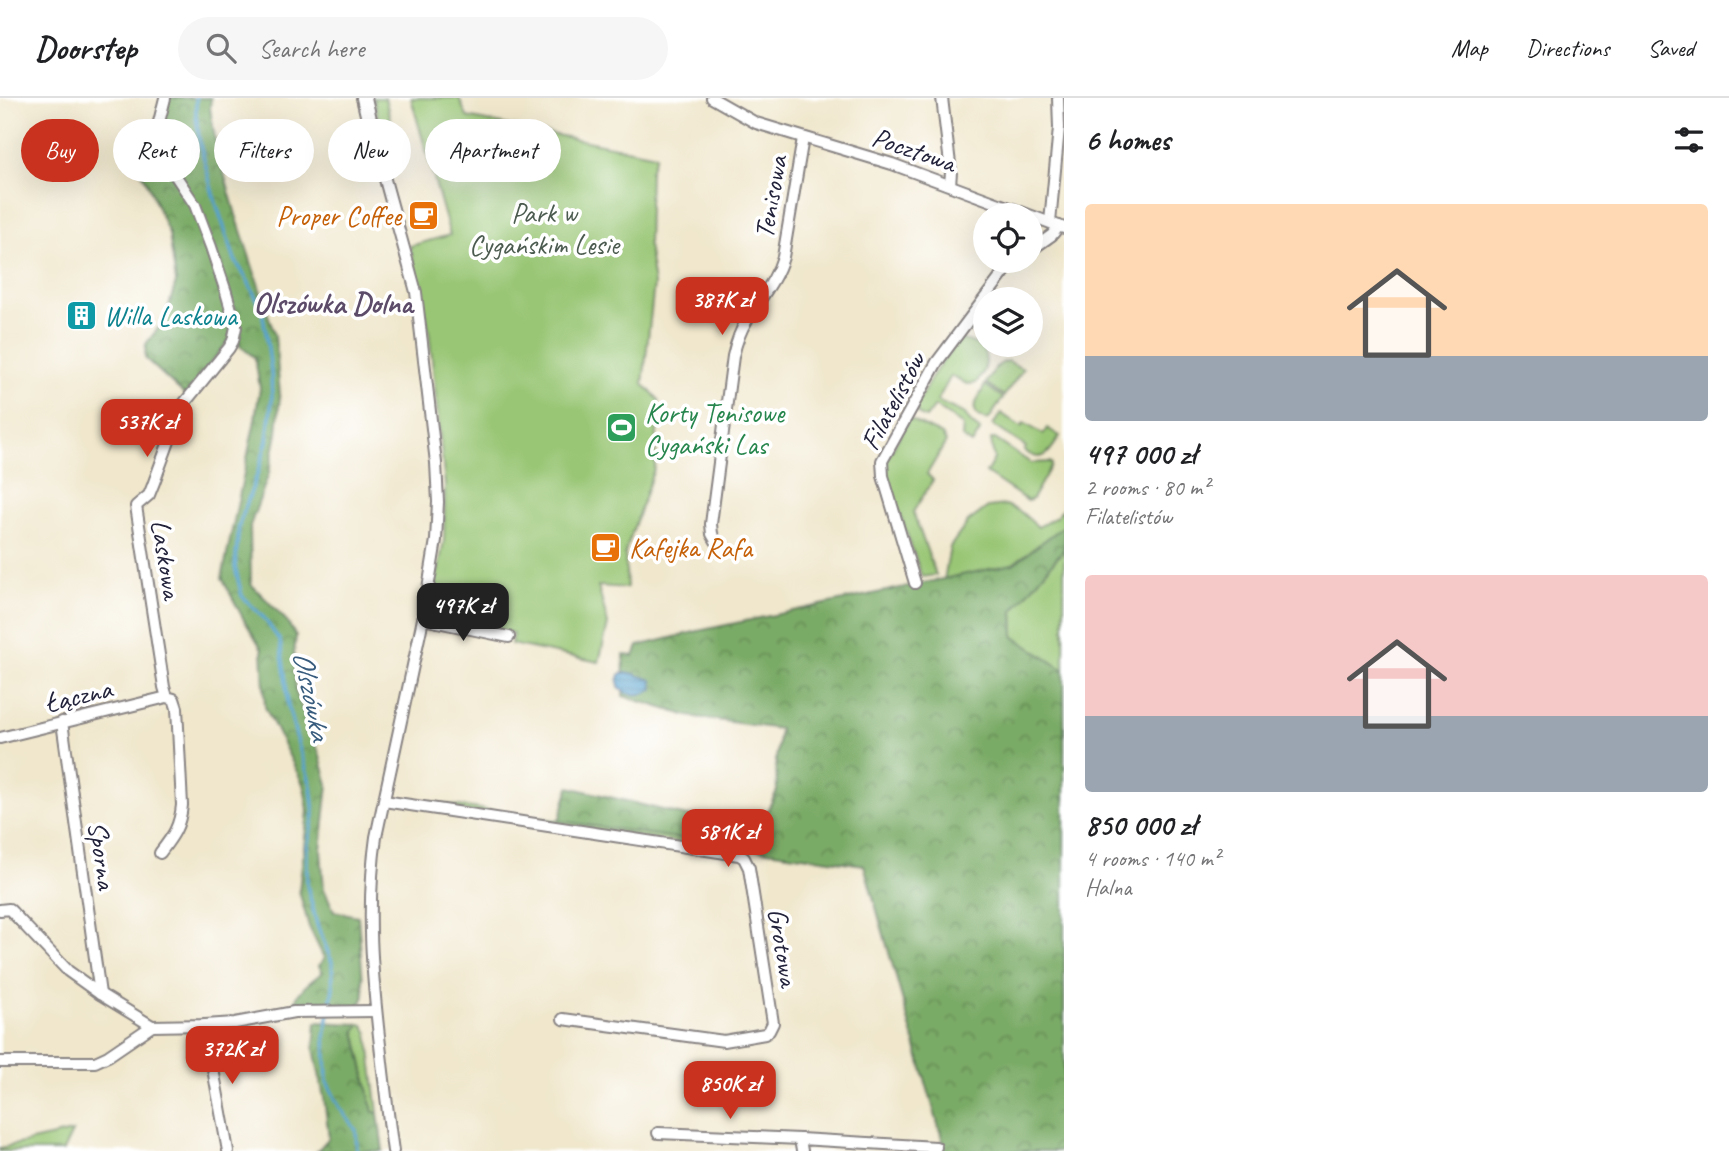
<!DOCTYPE html>
<meta charset="utf-8">
<style>
body{margin:0;font-family:Caveat,sans-serif;background:#f6f6f6;color:#202124;height:100vh;display:flex;flex-direction:column;font-size:26px;white-space:nowrap}
*{box-sizing:border-box;margin:0}
p{font-size:23px;color:#757577}
.icon{flex:none;width:38px;height:38px;fill:none;stroke:currentColor;stroke-width:2;stroke-linecap:round;stroke-linejoin:round}
.map{position:relative;flex:1;overflow:hidden}
.sheet{display:flex;flex-direction:column;background:#fff;width:665px}
.sheet>*{flex:none}
.guide{position:absolute;left:21px;top:21px;width:665px;height:63px;display:flex;gap:14px}
.fabs{position:absolute;left:973px;top:105px;display:grid;gap:14px}
.fabs a{display:grid;place-items:center;width:70px;height:70px;border-radius:50%;background:#fff;box-shadow:0 7px 28px #0002;font-size:35px}
.price{position:absolute;translate:-50% -60px;padding:0 16px;border-radius:14px;background:#c8321e;color:#fff;font-size:23px;line-height:46px;filter:drop-shadow(0 2px 4px #0008)}
.price::after{content:'';position:absolute;left:50%;top:42px;width:21px;height:16px;margin-left:-10px;background:inherit;clip-path:polygon(0 0,100% 0,50% 100%)}
.price.selected{background:#222;color:#fff}
ul{padding:0;list-style:none}
li{display:grid;align-content:center;gap:14px;height:371px;padding:0 21px}
li span{display:grid;place-items:center;height:217px;border-radius:7px;color:#555}
li>.icon{margin-inline-start:auto}
span .icon{width:126px;height:126px;fill:#fffc;stroke-width:1}
li b{font-size:30px}
h2{display:flex;justify-content:space-between;align-items:center;height:84px;padding:0 21px;font-size:30px}
.tag{padding:0 24px;border-radius:32px;background:#fff;box-shadow:0 7px 28px #0002;font-size:24px;line-height:63px}
.tag.selected{background:#c8321e;color:#fff}
header{display:flex;align-items:center;gap:42px;box-sizing:border-box;height:98px;padding:0 35px;background:#fff;border-bottom:2px solid #e0e0e0}
header strong{font-size:33px}
nav{display:flex;gap:38px;margin-inline-start:auto;font-size:24px}
.search{width:490px;height:63px;background:#f6f6f6;display:flex;align-items:center;gap:18px;box-sizing:border-box;padding:0 24px;border-radius:38px;color:#757577;font-size:26px}
main{display:flex;flex:1;min-height:0}
.map>svg:first-child{display:block}
</style>
<header>
<strong>Doorstep</strong>
<div class="search"><svg class="icon" aria-label="search" viewBox="0 0 24 24"><circle cx="10" cy="10" r="6"/><path d="M15 15l6 6"/></svg>Search here</div>
<nav><a>Map</a><a>Directions</a><a>Saved</a></nav>
</header>
<main>
<div class="map">
<svg width="1064" height="1053" viewBox="0 0 1064 1053">
<defs>
<pattern id="forest-crowns" width="20" height="18" patternUnits="userSpaceOnUse" patternTransform="scale(1.75)"><rect width="20" height="18" fill="#7aab66"/><path d="M2 6a3 3 0 1 1 6 0M12 15a3 3 0 1 1 6 0" fill="none" stroke="#648b55"/></pattern>
<pattern id="water-rules" width="6" height="5" patternUnits="userSpaceOnUse" patternTransform="scale(1.75)"><rect width="6" height="5" fill="#54a2cd"/><path d="M0 2.5h6" fill="none" stroke="#4584a8"/></pattern>
</defs>
<rect width="100%" height="100%" fill="#fff"/>
<filter id="ink" filterUnits="userSpaceOnUse"><feTurbulence type="fractalNoise" baseFrequency=".0143" numOctaves="2"/><feDisplacementMap in="SourceGraphic" scale="14" xChannelSelector="R" yChannelSelector="G"/><feConvolveMatrix kernelMatrix="1 2 1 2 8 2 1 2 1" color-interpolation-filters="sRGB"/></filter>
<filter id="wash" filterUnits="userSpaceOnUse"><feTurbulence type="fractalNoise" baseFrequency=".00686" numOctaves="4" result="noise"/><feDisplacementMap in="SourceGraphic" scale="28" xChannelSelector="R" yChannelSelector="G"/><feGaussianBlur stdDeviation="1.57" result="paint"/><feColorMatrix in="noise" values="0 0 0 0 0 0 0 0 0 0 0 0 0 0 0 0 0 1.4 0 .05"/><feComposite in="paint" operator="in"/></filter>
<g filter="url(#wash)">
<rect width="100%" height="100%" fill="#f0e7cc"/>
<g fill="#99c674" stroke="#5e7458" stroke-width="2">
<path d="M373 0H385L391 24 380 27Z"/>
<path d="M411 0H459L467 19 656 57 650 73 648 147 654 186 643 286 659 302 655 368 625 455 627 490 598 488 608 526 599 564 511 546 513 535 475 528 435 518 432 515 431 508 444 443 445 387 429 233 410 148 450 137Z"/>
<path d="M962 242C989 246 992 266 976 285L967 286 951 278 937 303 965 316 971 325 980 332V333L972 346 962 339 963 327 935 308 926 320 919 317 915 310 932 278 958 243Z"/>
<path d="M1008 263 1023 271 1004 298 986 285C992 276 996 265 1008 263Z"/>
<path d="M985 287 1003 300 989 321 985 322 977 317 974 309Z"/>
<path d="M1001 315 1021 329 1024 325 1043 336 1047 330 1060 338C1050 354 1044 367 1024 353L1026 349 993 327Z"/>
<path d="M909 321 942 337 946 344 927 376 933 382 913 414 936 477 922 479 885 373 887 361Z"/>
<path d="M991 341H995L1031 365 1050 364 1052 366 1032 401 1028 403 986 375 994 361Z"/>
<path d="M1006 407 1021 414 1038 429 1056 419 1064 410V428L1013 466 944 482 950 449 968 424 988 409Z"/>
<path d="M1064 451V572L1014 539 1013 513Z"/>
<path d="M431 704 734 748 731 752 436 709Z"/>
<path d="M358 926 363 927 368 935 378 1015H373L355 932 359 929Z"/>
<path d="M72 1034 63 1053H0V1050Z"/>
</g>
<g fill="url(#forest-crowns)" stroke="#4e6650" stroke-width="2">
<path d="M168 0H211L210 10 216 47 236 117 275 238 280 297 277 335 269 375 250 428 251 486 285 521 296 538 294 556 296 595 319 655 328 686 321 752 324 791 334 813 358 818 364 898 361 905 356 908 297 907 295 905C297 892 313 882 323 874L319 868 324 860 309 829 299 793 308 713 304 688 265 609 262 551 243 520 222 480 254 327 260 290 255 260 238 246 240 234 229 192 161 46 159 40Z"/>
<path d="M145 50 150 51 157 55 193 109 230 224 231 233 230 241 185 297 145 260 146 246 165 221 176 184 169 136 147 84 132 57Z"/>
<path d="M1064 428V451L1013 513 1014 539 1064 572V1053H944L943 1044 864 767 559 723 569 689 687 718 765 717 777 693 776 661 780 631 688 618 623 598 624 557 634 558 638 548 698 533 1013 466Z"/>
<path d="M316 924 358 926 359 929 355 933 373 1014 378 1015 383 1053H317L329 1040 324 1000 314 951Z"/>
</g>
<path fill="url(#water-rules)" stroke="#3b6284" stroke-width="2" d="M621 575H631L652 582 653 591C641 601 609 598 621 575Z"/>
<g fill="none" stroke-linecap="round" stroke-linejoin="round">
<path stroke="#54a2cd" stroke-width="3.5" d="M196 0V18L200 46 213 96 235 162 248 183 262 213 266 235 271 273 272 301 267 343 257 377 239 427 235 469 242 498 264 520 280 543 285 576 288 607 299 649 311 687 314 717 307 750V787L317 827 332 864 333 890 325 938 327 984 340 1010 356 1032 357 1053"/>
</g>
</g>
<g filter="url(#ink)">
<g fill="none" stroke-linecap="round" stroke-linejoin="round">
<defs>
<g id="minor">
<path d="M712 0 756 25 892 66 1064 130"/>
<path d="M942 0 951 74 950 87"/>
<path d="M373 38 416 194 436 365 438 404 436 442 423 521 376 739C366 809 372 877 380 947 384 982 388 1018 393 1053"/>
<path d="M1050 124 1059 30 1058 0"/>
<path d="M1031 152 1052 137 1059 128"/>
<path d="M716 443 712 436 711 426 733 258C736 245 740 233 747 222 760 200 776 183 783 159L803 40"/>
<path d="M915 485 883 378 882 363 937 264 1009 168 1016 163"/>
<path d="M423 521 509 539"/>
<path d="M62 624 100 896"/>
<path d="M0 640 167 599"/>
<path d="M384 703 739 757 744 760 749 770 773 925 769 933 765 936 724 943 563 921"/>
<path d="M160 755C173 738 180 729 182 707L177 610 174 601 167 599 164 589 136 408 149 397 153 387 182 308 229 250 233 243 236 229 226 194 211 149 195 107 156 48 155 40 165 0"/>
<path d="M0 812 9 811 12 814 68 873 100 896 152 928"/>
<path d="M205 927 228 1053"/>
<path d="M152 928 205 927 235 925 294 914 376 913"/>
<path d="M0 964H95L108 958 152 928"/>
<path d="M658 1035 800 1041"/>
<path d="M802 1053 800 1041 936 1049"/>
</g>
<path id="tertiary" d="M364 0 373 38"/>
</defs>
<use href="#minor" stroke="#898484" stroke-width="14"/>
<use href="#tertiary" stroke="#898484" stroke-width="18"/>
<use href="#minor" stroke="#fff" stroke-width="10"/>
<use href="#tertiary" stroke="#fff" stroke-width="14"/>
</g>
</g>
<defs>
<symbol id="cafe-square" viewBox="-11 -11 22 22"><rect x="-9" y="-9" width="18" height="18" rx="4" fill="#e8710a" stroke="#fff"/><path d="M-5.5-4.5H6V0H3Q3 3.5 0 3.5H-2.5Q-5.5 3.5-5.5 0ZM3-3.2v2h1.7v-2ZM-6 4.5H4V6H-6Z" fill="#fff"/></symbol>
<symbol id="building-square" viewBox="-11 -11 22 22"><rect x="-9" y="-9" width="18" height="18" rx="4" fill="#0f9aa8" stroke="#fff"/><path d="M-4-6H4V6H1V3H-1V6H-4ZM-2.5-4.3h1.7v1.8h-1.7ZM.8-4.3h1.7v1.8H.8ZM-2.5-1h1.7V.8h-1.7ZM.8-1h1.7V.8H.8Z" fill="#fff"/></symbol>
<symbol id="stadium-square" viewBox="-11 -11 22 22"><rect x="-9" y="-9" width="18" height="18" rx="4" fill="#2e9e5b" stroke="#fff"/><path d="M0-5a6.5 5 0 1 0 0 10a6.5 5 0 1 0 0-10ZM-3.5-1.8h7v3.6h-7Z" fill="#fff"/></symbol>
</defs>
<g fill-rule="evenodd">
<use href="#cafe-square" x="406" y="100" width="35" height="35"/>
<use href="#building-square" x="64" y="200" width="35" height="35"/>
<use href="#stadium-square" x="604" y="312" width="35" height="35"/>
<use href="#cafe-square" x="588" y="432" width="35" height="35"/>
</g>
<g text-anchor="middle" stroke-width="7" stroke-linejoin="round" paint-order="stroke">
<g font-size="28" fill="#22223b" stroke="#fff">
<text transform="translate(914 51) rotate(19)" y="10">Pocztowa</text>
<text transform="translate(770 99) rotate(-80)" y="10">Tenisowa</text>
<text transform="translate(892 303) rotate(-62)" y="10">Filatelistów</text>
<text transform="translate(167 461) rotate(81)" y="10">Laskowa</text>
<text transform="translate(78 597) rotate(-13)" y="10">Łączna</text>
<text transform="translate(103 757) rotate(82)" y="10">Sporna</text>
<text transform="translate(784 849) rotate(81)" y="10">Grotowa</text>
</g>
<g font-size="28" fill="#4c5b4f" stroke="#fff">
<text x="544" y="124">Park w<tspan x="544" dy="32">Cygańskim Lesie</tspan></text>
</g>
<g font-size="28" fill="#c56008" stroke="#fff" text-anchor="end">
<text x="401" y="127">Proper Coffee</text>
<text x="629" y="459" text-anchor="start">Kafejka Rafa</text>
</g>
<g font-size="28" fill="#0d838f" stroke="#fff" text-anchor="start">
<text x="104" y="227">Willa Laskowa</text>
</g>
<g font-size="28" fill="#27864d" stroke="#fff" text-anchor="start">
<text x="645" y="324">Korty Tenisowe<tspan x="645" dy="32">Cygański Las</tspan></text>
</g>
<g font-size="30" font-weight="bold" fill="#5c4b69" stroke="#fff">
<text x="333" y="215">Olszówka Dolna</text>
</g>
<g font-size="30" font-style="italic" fill="#385c7d" stroke="#fff">
<text transform="translate(312 597) rotate(78)" y="10">Olszówka</text>
</g>
</g>
</svg>
<div class="fabs">
<a><svg class="icon" aria-label="locate" viewBox="0 0 24 24"><circle cx="12" cy="12" r="6"/><path d="M12 2v4M12 18v4M2 12h4M18 12h4"/></svg></a>
<a><svg class="icon" aria-label="layers" viewBox="0 0 24 24"><path d="M12 4l9 5-9 5-9-5zM3 14l9 5 9-5"/></svg></a>
</div>
<b class="price" style="left:722px;top:239px">387K zł</b>
<b class="price" style="left:147px;top:361px">537K zł</b>
<b class="price selected" style="left:463px;top:545px">497K zł</b>
<b class="price" style="left:728px;top:771px">581K zł</b>
<b class="price" style="left:232px;top:988px">372K zł</b>
<b class="price" style="left:730px;top:1023px">850K zł</b>
<div class="guide">
<a class="tag selected">Buy</a>
<a class="tag">Rent</a>
<a class="tag">Filters</a>
<a class="tag">New</a>
<a class="tag">Apartment</a>
</div>
</div>
<section class="sheet">
<h2>6 homes<svg class="icon" aria-label="filters" viewBox="0 0 24 24"><path d="M4 7h16M4 17h16"/><circle cx="9" cy="7" r="2"/><circle cx="15" cy="17" r="2"/></svg></h2>
<ul>
<li><span style="background:linear-gradient(#ffd9b3 70%,#9aa5b1 0)"><svg class="icon" aria-label="home" viewBox="0 0 24 24"><path d="M3 11l9-7 9 7M6 9v11h12V9"/></svg></span><div><b>497 000 zł</b><p>2 rooms · 80 m²</p><p>Filatelistów</p></div></li>
<li><span style="background:linear-gradient(#f6c9c9 65%,#9aa5b1 0)"><svg class="icon" aria-label="home" viewBox="0 0 24 24"><path d="M3 11l9-7 9 7M6 9v11h12V9"/></svg></span><div><b>850 000 zł</b><p>4 rooms · 140 m²</p><p>Halna</p></div></li>
</ul>
</section>
</main>
